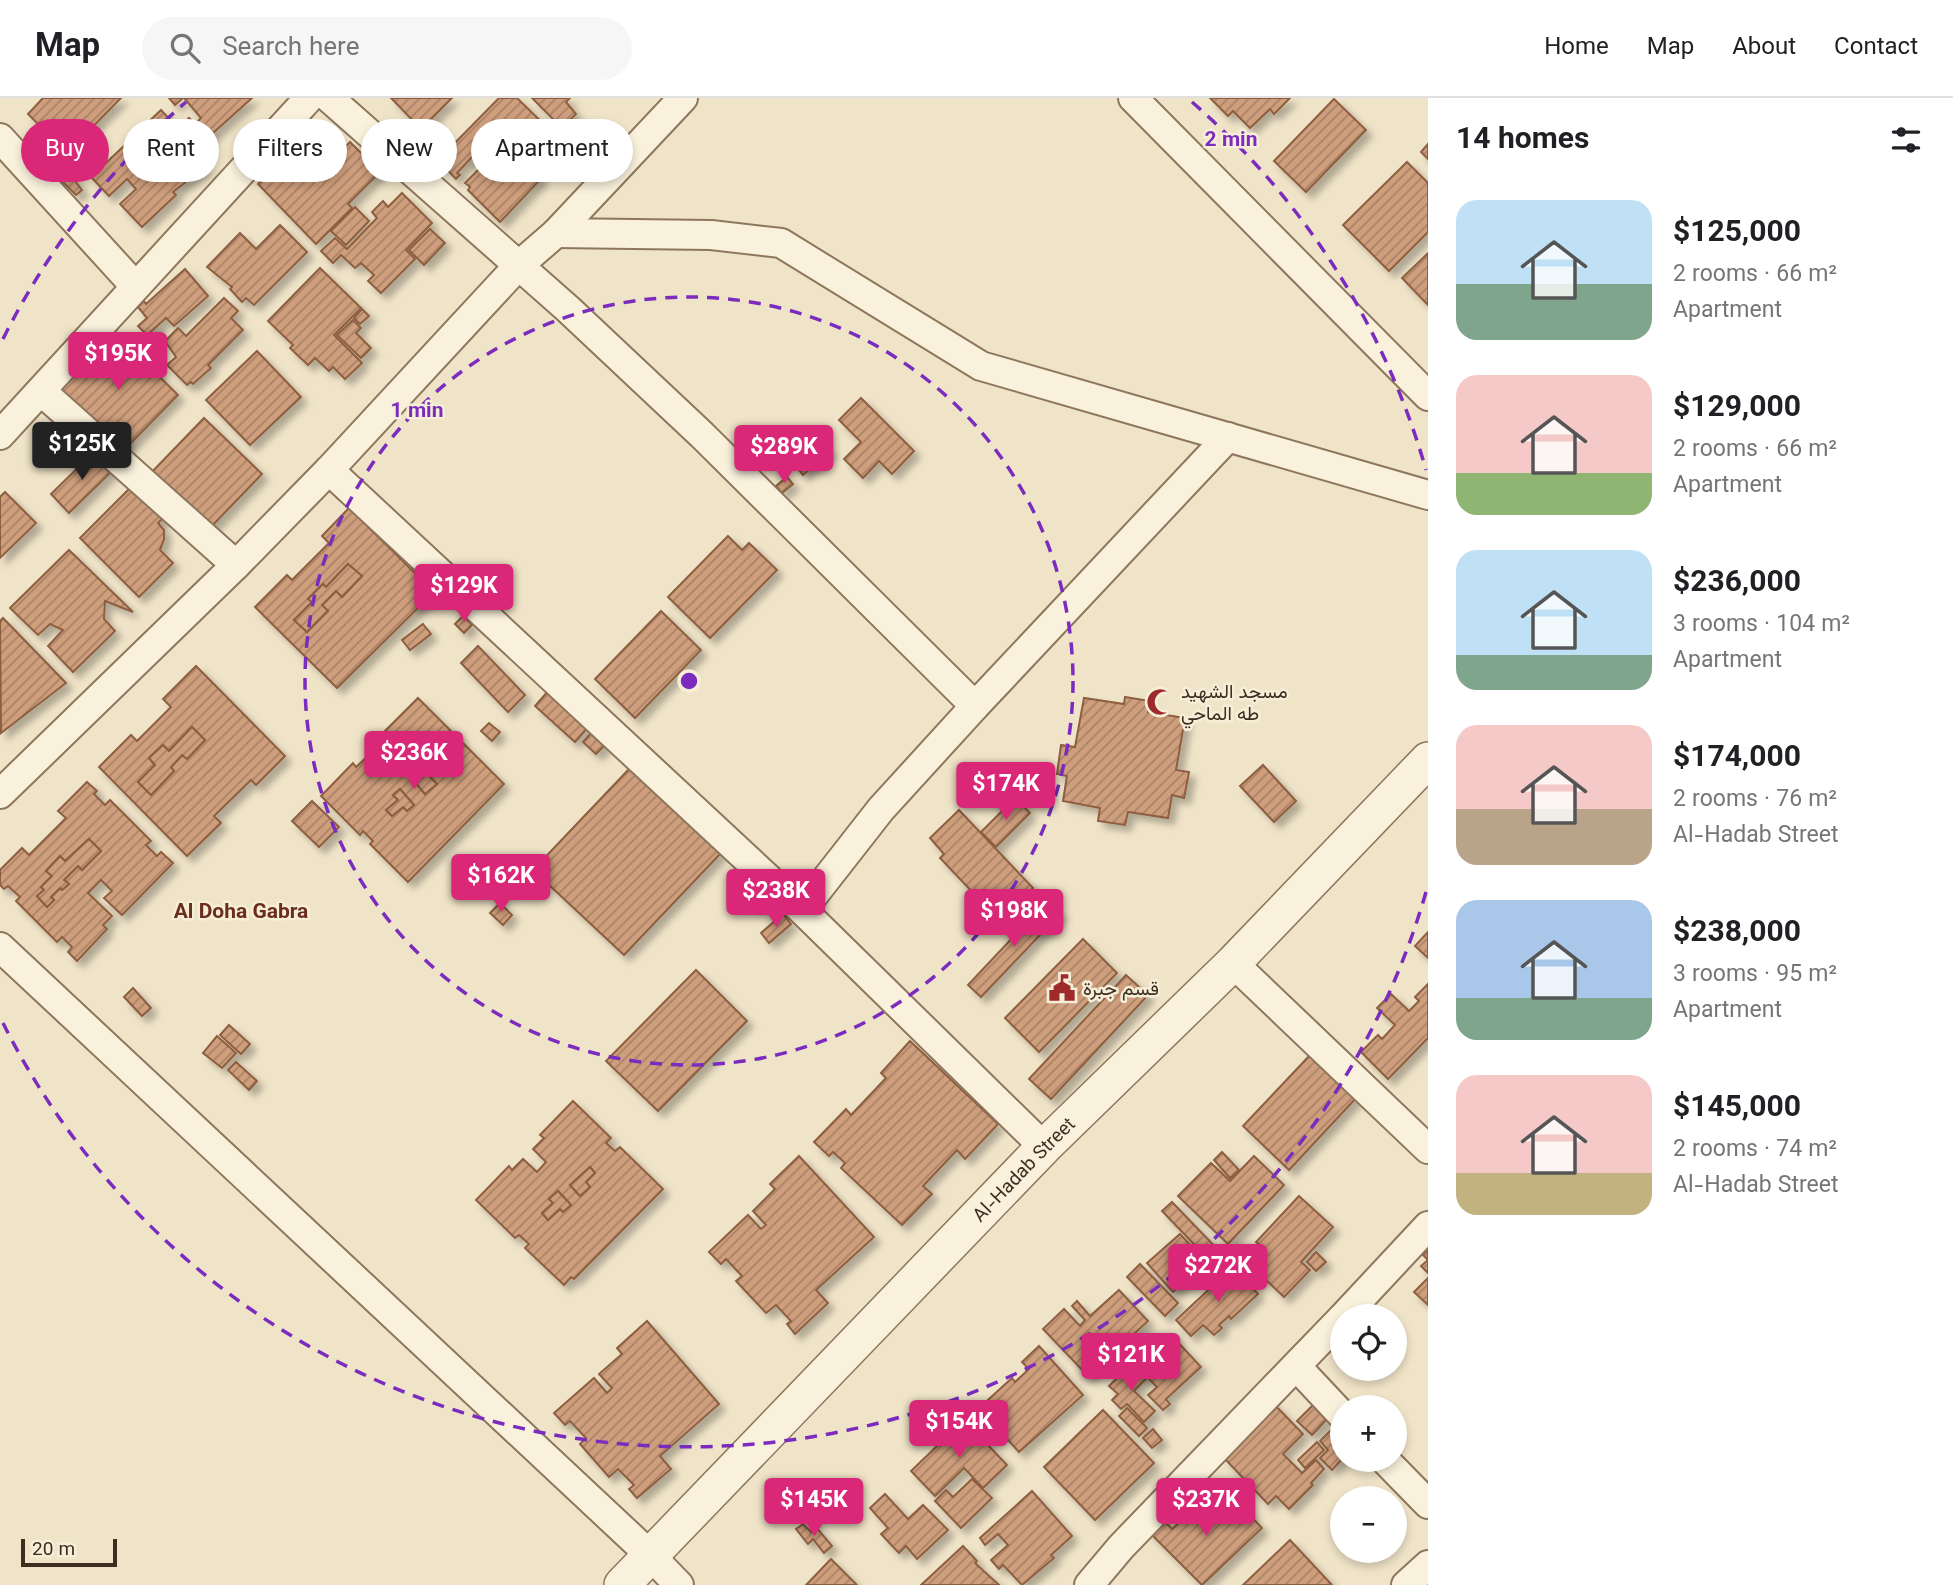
<!DOCTYPE html>
<meta charset="utf-8">
<style>
body{margin:0;font-family:Georgia,Vazirmatn,serif;background:#f6f6f6;color:#202124;height:100vh;display:flex;flex-direction:column;font-size:26px;white-space:nowrap}
*{box-sizing:border-box;margin:0}
p{font-size:23px;color:#757577}
.icon{flex:none;width:38px;height:38px;fill:none;stroke:currentColor;stroke-width:2;stroke-linecap:round;stroke-linejoin:round}
.map{position:relative;flex:1;overflow:hidden}
.details{display:flex;flex-direction:column;background:#fff;width:525px}
.details>*{flex:none}
.guide{position:absolute;left:21px;top:21px;width:665px;height:63px;display:flex;gap:14px}
.controls{position:absolute;left:1330px;top:1206px;display:grid;gap:14px}
.controls a{display:grid;place-items:center;width:77px;height:77px;border-radius:50%;background:#fff;box-shadow:0 4px 10px #0003;font-size:35px}
.scale{position:absolute;left:21px;bottom:18px;width:96px;box-sizing:border-box;padding-left:7px;border:4px solid #3d2e20;border-top:0;font-size:19px;line-height:24px;white-space:nowrap;color:#3d2e20;-webkit-text-stroke:5px #f7eed8;paint-order:stroke}
.price{position:absolute;translate:-50% -60px;padding:0 16px;border-radius:7px;background:#db2777;color:#fff;font-size:23px;line-height:46px;filter:drop-shadow(0 2px 4px #0008)}
.price::after{content:'';position:absolute;left:50%;top:42px;width:21px;height:16px;margin-left:-10px;background:inherit;clip-path:polygon(0 0,100% 0,50% 100%)}
.price.current{background:#222;color:#fff}
ul{padding:0;list-style:none}
li{display:flex;align-items:center;gap:21px;height:175px;padding:0 28px}
li span{display:grid;place-items:center;flex:none;width:196px;height:140px;border-radius:21px;color:#555}
li>.icon{margin-inline-start:auto}
span .icon{width:84px;height:84px;fill:#fffc;stroke-width:1}
li b{font-size:30px}
h2{display:flex;justify-content:space-between;align-items:center;height:84px;padding:0 28px;font-size:30px}
.tag{padding:0 24px;border-radius:32px;background:#fff;box-shadow:0 4px 10px #0003;font-size:24px;line-height:63px}
.tag.current{background:#db2777;color:#fff}
header{display:flex;align-items:center;gap:42px;box-sizing:border-box;height:98px;padding:0 35px;background:#fff;border-bottom:2px solid #e0e0e0}
header strong{font-size:33px}
nav{display:flex;gap:38px;margin-inline-start:auto;font-size:24px}
.search{width:490px;height:63px;background:#f6f6f6;display:flex;align-items:center;gap:18px;box-sizing:border-box;padding:0 24px;border-radius:38px;color:#757577;font-size:26px}
main{display:flex;flex:1;min-height:0}
.map>svg:first-child{display:block}
</style>
<header>
<strong>Map</strong>
<div class="search"><svg class="icon" aria-label="search" viewBox="0 0 24 24"><circle cx="10" cy="10" r="6"/><path d="M15 15l6 6"/></svg>Search here</div>
<nav><a>Home</a><a>Map</a><a>About</a><a>Contact</a></nav>
</header>
<main>
<div class="map">
<svg width="1428" height="1487" viewBox="0 0 1428 1487">
<defs>
<pattern id="building-hatch" width="6" height="6" patternUnits="userSpaceOnUse" patternTransform="scale(1.75)"><rect width="6" height="6" fill="#cf9f7d"/><path d="M-1 1l2-2M0 6l6-6M5 7l2-2" fill="none" stroke="#a98266"/></pattern>
<filter id="shadow"><feDropShadow dx="6" dy="6" stdDeviation="3.5" flood-color="#0004"/></filter>
</defs>
<rect width="100%" height="100%" fill="#f0e4c8"/>
<g fill="url(#building-hatch)" stroke="#8d5f41" stroke-width="2" fill-rule="evenodd" filter="url(#shadow)">
<path d="M43 0H121L67 55 28 16Z"/>
<path d="M169 0H183L175 7Z"/>
<path d="M184 0H252L204 43 186 23 189 20 195 26 201 20Z"/>
<path d="M391 0H452L421 31Z"/>
<path d="M499 0H517L554 36 551 40 554 43 549 48 547 60 539 69 540 82 500 124 468 92 470 89 465 85 481 69 472 59 457 75 460 77 456 81 438 62Z"/>
<path d="M532 0H570L566 4 576 16 562 30Z"/>
<path d="M1210 0H1290L1274 16 1270 11 1250 30 1233 13 1228 18Z"/>
<path d="M1334 1 1366 32 1306 94 1274 63Z"/>
<path d="M161 12 176 28 142 60 127 44Z"/>
<path d="M172 35 205 69 173 94 176 97 142 129 120 106 136 91 127 81 109 98 91 79 125 47 141 64Z"/>
<path d="M321 41 337 57 350 44 380 74 348 106 352 110 316 146 258 86 282 62 291 71Z"/>
<path d="M1428 46V61L1421 54Z"/>
<path d="M1407 64 1428 85V134L1389 173 1343 127Z"/>
<path d="M65 70 82 92 76 97 57 78Z"/>
<path d="M402 95 432 125 406 152 415 161 381 195 368 183 374 177 361 165 355 170 341 157 333 165 321 153 335 140 347 151 377 120 372 114 383 103 388 109Z"/>
<path d="M355 109 369 123 346 147 331 133Z"/>
<path d="M280 127 307 154 254 207 246 200 242 204 230 191 232 189 207 169 240 135 256 151Z"/>
<path d="M430 131 445 145 424 167 409 152Z"/>
<path d="M1428 155V207L1402 180Z"/>
<path d="M320 170 361 210 334 237 362 265 345 281 333 269 329 273 315 260 308 267 290 250 293 247 268 223Z"/>
<path d="M185 171 208 198 174 228 166 220 147 237 138 228 147 220 138 209 144 203 146 206Z"/>
<path d="M224 200 238 213 231 220 243 232 208 267 211 270 193 286 191 284 187 287 167 267 176 259 165 243 178 230 186 238Z"/>
<path d="M362 211 369 218 360 226 354 220Z"/>
<path d="M353 222 361 230 356 235 371 250 361 260 337 237Z"/>
<path d="M114 234 178 297 122 354 58 292Z"/>
<path d="M257 253 301 299 250 347 206 302Z"/>
<path d="M861 300 914 353 892 376 879 363 863 380 844 361 861 344 839 322Z"/>
<path d="M204 320 262 376 207 433 149 377Z"/>
<path d="M820 343 830 353 803 377 794 366Z"/>
<path d="M95 353 113 372 69 415 51 396Z"/>
<path d="M787 379 793 386 782 395 776 388Z"/>
<path d="M136 384 167 416 158 425 164 432V441L160 452 173 465 139 499 80 440Z"/>
<path d="M5 394 36 425 0 460V399Z"/>
<path d="M349 410 434 494 337 590 255 509 287 477 292 482 329 445 322 438ZM348 466 362 478 342 499 336 493 322 507 328 513 307 534 294 522 312 504 308 501 323 486 326 489Z"/>
<path d="M728 438 742 452 749 445 777 472 710 540 668 499Z"/>
<path d="M69 452 133 514 105 503 104 521 115 533 73 574 48 548 63 532 50 526 38 537 10 510Z"/>
<path d="M348 466 362 478 342 499 336 493 322 507 328 513 307 534 294 522 312 504 308 501 323 486 326 489Z"/>
<path d="M661 513 701 552 635 620 595 581Z"/>
<path d="M463 518 472 527 464 535 455 526Z"/>
<path d="M3 520 66 585 1 635 0 523Z"/>
<path d="M423 526 431 536 410 552 402 542Z"/>
<path d="M478 548 525 597 508 614 461 565Z"/>
<path d="M196 568 285 658 256 687 251 682 214 718 221 725 187 758 99 669 131 637 137 643 171 609 163 601ZM192 629 205 642 187 661 182 657 171 669 174 673 151 697 138 684 155 667 149 660 163 647 169 653Z"/>
<path d="M549 592 590 627 575 644 535 608Z"/>
<path d="M1125 599 1150 603 1148 614 1185 620 1176 672 1189 674 1184 700 1172 697 1168 720 1128 714 1125 727 1098 723 1100 710 1063 703 1067 678 1057 676 1061 647 1075 649 1084 600 1124 606Z"/>
<path d="M418 600 504 686 408 784 370 746 373 743 363 733 360 737 321 698 353 665 356 669 368 658 381 671 391 661 377 648 388 637 384 634ZM434 666 438 672 430 679 437 686 425 696 414 683ZM400 691 414 707 407 713 403 709 392 718 386 712 398 702 393 697Z"/>
<path d="M489 625 500 634 492 643 481 633Z"/>
<path d="M192 629 205 642 187 661 182 657 171 669 174 673 151 697 138 684 155 667 149 660 163 647 169 653Z"/>
<path d="M592 634 606 646 596 656 583 644Z"/>
<path d="M434 666 438 672 430 679 437 686 425 696 414 683Z"/>
<path d="M1263 667 1296 703 1274 724 1240 688Z"/>
<path d="M630 670 721 755 624 857 533 772Z"/>
<path d="M87 684 97 693 94 696 105 707 110 702 151 743 146 747 157 758 161 754 173 765 122 817 104 800 112 793 101 782 88 795 112 818 103 827 107 831 77 863 68 854 72 849 62 839 57 844 16 803 20 799 8 788 4 791 0 787V772L22 750 29 757 66 720 58 713ZM89 741 101 753 82 772 78 768 64 782 69 786 62 792 60 790 51 799 54 802 47 809 37 798 44 792 41 789 52 778 46 773 60 758 65 763Z"/>
<path d="M400 691 414 707 407 713 403 709 392 718 386 712 398 702 393 697Z"/>
<path d="M1015 700 1030 715 996 749 981 734Z"/>
<path d="M312 703 339 729 319 749 292 723Z"/>
<path d="M959 712 1033 790 999 822 940 760 944 756 930 740Z"/>
<path d="M89 741 101 753 82 772 78 768 64 782 69 786 62 792 60 790 51 799 54 802 47 809 37 798 44 792 41 789 52 778 46 773 60 758 65 763Z"/>
<path d="M753 787 764 801 755 809 744 794Z"/>
<path d="M1046 804 1060 816 981 899 968 887Z"/>
<path d="M500 805 512 817 503 827 490 815Z"/>
<path d="M783 816 791 826 769 845 761 835Z"/>
<path d="M1428 834V860L1415 848Z"/>
<path d="M1083 841 1117 875 1039 954 1005 920Z"/>
<path d="M696 872 747 923 658 1013 606 963Z"/>
<path d="M1126 877 1148 897 1051 1001 1029 981Z"/>
<path d="M1428 886V940L1388 981 1361 954 1378 937 1382 941 1395 927 1377 910 1391 896 1409 913 1419 903 1415 899Z"/>
<path d="M133 890 151 910 142 918 124 899Z"/>
<path d="M229 927 250 946 241 956 220 937Z"/>
<path d="M217 938 236 955 222 970 203 955Z"/>
<path d="M910 943 998 1026 965 1061 957 1052 923 1088 932 1096 902 1127 841 1070 845 1065 833 1054 829 1058 814 1044 846 1011 851 1017 886 980 881 975Z"/>
<path d="M1311 956 1357 999 1289 1072 1243 1028Z"/>
<path d="M236 964 257 983 249 992 228 972Z"/>
<path d="M573 1003 611 1040 606 1045 615 1053 620 1049 663 1091 574 1181 571 1179 564 1187 525 1150 529 1146 519 1137 515 1140 476 1102 509 1068 512 1072 523 1061 537 1074 546 1064 533 1051 544 1040 540 1037ZM590 1069 595 1075 586 1084 590 1089 580 1098 570 1087ZM558 1093 571 1107 563 1114 560 1111 548 1122 542 1115 553 1105 549 1101Z"/>
<path d="M1222 1054 1239 1072 1230 1080 1214 1062Z"/>
<path d="M799 1058 874 1139 816 1192 828 1205 795 1236 787 1226 791 1223 776 1207 766 1215 736 1183 742 1178 726 1161 721 1166 709 1154 748 1117 761 1131 766 1127 753 1113 775 1091 770 1086Z"/>
<path d="M1254 1058 1284 1087 1228 1146 1178 1098 1211 1065 1230 1083Z"/>
<path d="M590 1069 595 1075 586 1084 590 1089 580 1098 570 1087Z"/>
<path d="M558 1093 571 1107 563 1114 560 1111 548 1122 542 1115 553 1105 549 1101Z"/>
<path d="M1299 1098 1333 1129 1301 1164 1310 1172 1284 1199 1246 1163 1260 1147 1256 1144Z"/>
<path d="M1172 1104 1224 1158 1214 1167 1162 1113Z"/>
<path d="M1180 1136 1206 1164 1173 1194 1147 1165Z"/>
<path d="M1428 1152V1175L1421 1168 1428 1162 1423 1157Z"/>
<path d="M1316 1154 1326 1164 1316 1173 1307 1164Z"/>
<path d="M1140 1166 1178 1205 1165 1218 1127 1179Z"/>
<path d="M1233 1169 1258 1196 1231 1221 1229 1218 1219 1227 1222 1230 1214 1237 1203 1227 1191 1238 1176 1222Z"/>
<path d="M1428 1180V1207L1414 1194Z"/>
<path d="M1119 1192 1148 1223 1088 1278 1043 1231 1064 1211 1080 1228 1085 1222 1072 1208 1077 1203 1090 1218Z"/>
<path d="M647 1223 719 1306 660 1358 671 1371 637 1400 629 1391 634 1387 618 1371 609 1379 580 1346 586 1340 570 1323 565 1327 554 1315 594 1280 607 1295 612 1290 599 1276 622 1256 617 1250Z"/>
<path d="M1173 1239 1201 1269 1166 1301 1170 1306 1163 1312 1148 1297 1157 1289 1139 1271Z"/>
<path d="M1039 1248 1083 1297 1019 1354 979 1310 1012 1280 1015 1284 1029 1271 1022 1264Z"/>
<path d="M1131 1266 1146 1281 1134 1293 1155 1313 1144 1324 1127 1306 1121 1311 1112 1302 1118 1296 1109 1288Z"/>
<path d="M1272 1304 1303 1336 1283 1356 1302 1375 1316 1362 1324 1371 1311 1385 1313 1387 1289 1411 1276 1398 1268 1406 1224 1360Z"/>
<path d="M1313 1307 1327 1321 1312 1337 1297 1323Z"/>
<path d="M1127 1310 1147 1330 1139 1338 1119 1318Z"/>
<path d="M1103 1312 1154 1365 1095 1422 1044 1369Z"/>
<path d="M964 1322 1007 1367 983 1390 964 1370 935 1398 911 1373Z"/>
<path d="M1334 1329 1342 1337V1361L1332 1372 1320 1360 1328 1352 1320 1343Z"/>
<path d="M1153 1331 1162 1342 1152 1350 1143 1340Z"/>
<path d="M1317 1344 1324 1352 1305 1370 1298 1362Z"/>
<path d="M972 1381 992 1400 961 1430 935 1403 946 1392 953 1399Z"/>
<path d="M1032 1393 1072 1438 1051 1457 1054 1460 1022 1487 1003 1467 999 1471 991 1462 1008 1447 998 1436 985 1447 980 1440Z"/>
<path d="M885 1396 908 1421 923 1407 948 1432 917 1461 906 1448 899 1455 881 1436 888 1430 870 1410Z"/>
<path d="M1235 1401 1262 1430 1202 1487 1146 1431 1160 1418 1172 1431 1193 1412 1220 1415Z"/>
<path d="M803 1426 811 1434 816 1429 832 1448 824 1455 813 1441 808 1446 796 1431Z"/>
<path d="M1290 1442 1332 1487H1243Z"/>
<path d="M963 1448 977 1463 975 1465 999 1487H921Z"/>
<path d="M831 1461 857 1487H806Z"/>
</g>
<g fill="none" stroke-linecap="round" stroke-linejoin="round">
<defs>
<g id="minor">
<path d="M329 0 568 211 702 337 975 608 881 711 802 812"/>
<path d="M1133 0 1428 298"/>
<path d="M0 40 135 188"/>
<path d="M556 135 711 137 781 145 981 268 1428 397"/>
<path d="M41 293 236 467"/>
<path d="M0 337 309 0"/>
<path d="M329 372 802 812 1044 1049"/>
<path d="M975 608 1228 339"/>
<path d="M0 696 236 467 329 372 518 168 556 135 683 0"/>
<path d="M0 849 650 1457 679 1487"/>
<path d="M1233 865 1428 1051"/>
<path d="M1344 1218 1428 1128"/>
<path d="M1297 1269 1342 1317"/>
<path d="M1385 1362 1428 1406"/>
<path d="M1089 1487 1121 1449 1342 1220"/>
<path d="M1406 1487 1428 1467"/>
</g>
<g id="tertiary">
<path id="s1" d="M622 1487 1044 1049 1233 865 1428 662"/>
</g>
</defs>
<use href="#minor" stroke="#8d765c" stroke-width="32"/>
<use href="#tertiary" stroke="#8d765c" stroke-width="38"/>
<use href="#minor" stroke="#faf1dc" stroke-width="28"/>
<use href="#tertiary" stroke="#faf1dc" stroke-width="35"/>
</g>
<g fill="none" stroke="#7b2cbf" stroke-width="3.5" stroke-dasharray="12 9">
<circle cx="689" cy="583" r="384"/>
<path d="M1426 794A767 767 0 0 1 3 925M3 241A767 767 0 0 1 186 4M1192 4A767 767 0 0 1 1426 372"/>
</g>
<defs>
<symbol id="mosque-bare" viewBox="-9 -9 18 18"><path d="M3.5-4.9A6 6 0 1 0 3.5 4.9A5 5 0 1 1 3.5-4.9Z" fill="#9e2a2b" stroke="#f7eed8" stroke-width="2.5" paint-order="stroke"/></symbol>
<symbol id="civic-bare" viewBox="-9 -9 18 18"><path d="M-.6-6.5H3V-4.5H.6V-3L4-1V1h2V6H-6V1h2V-1L-.6-3ZM-1.2 2.5V6h2.4V2.5Z" fill="#9e2a2b" stroke="#f7eed8" stroke-width="2.5" paint-order="stroke"/></symbol>
</defs>
<g fill-rule="evenodd">
<use href="#mosque-bare" x="1141" y="585" width="38" height="38"/>
<use href="#civic-bare" x="1043" y="871" width="38" height="38"/>
</g>
<g text-anchor="middle" stroke-width="5" stroke-linejoin="round" paint-order="stroke">
<g font-size="19" fill="#3d2e20" stroke="#f7eed8" text-anchor="start">
<text x="1181" y="600">مسجد الشهيد<tspan x="1181" dy="22">طه الماحي</tspan></text>
<text x="1083" y="897">قسم جبرة</text>
</g>
<g font-size="19" fill="#3d2e20" stroke="#f7eed8">
<text dy="7" stroke="none"><textPath href="#s1" startOffset="578">Al-Hadab Street</textPath></text>
</g>
<g font-size="21" font-weight="bold" fill="#6b2e1e" stroke="#f7eed8">
<text x="241" y="820">Al Doha Gabra</text>
</g>
</g>
<circle cx="689" cy="583" r="10" fill="#7b2cbf" stroke="#f7eed8" stroke-width="3.5"/>
<g font-size="21" text-anchor="middle" font-weight="bold" fill="#7b2cbf" stroke="#f7eed8" stroke-width="5" stroke-linejoin="round" paint-order="stroke">
<text x="1231" y="48">2 min</text>
<text x="417" y="319">1 min</text>
</g>
</svg>
<div class="controls">
<a><svg class="icon" aria-label="locate" viewBox="0 0 24 24"><circle cx="12" cy="12" r="6"/><path d="M12 2v4M12 18v4M2 12h4M18 12h4"/></svg></a>
<a>+</a>
<a>−</a>
</div>
<div class="scale">20 m</div>
<b class="price" style="left:118px;top:294px">$195K</b>
<b class="price current" style="left:82px;top:384px">$125K</b>
<b class="price" style="left:784px;top:387px">$289K</b>
<b class="price" style="left:464px;top:526px">$129K</b>
<b class="price" style="left:414px;top:693px">$236K</b>
<b class="price" style="left:1006px;top:724px">$174K</b>
<b class="price" style="left:501px;top:816px">$162K</b>
<b class="price" style="left:776px;top:831px">$238K</b>
<b class="price" style="left:1014px;top:851px">$198K</b>
<b class="price" style="left:1218px;top:1206px">$272K</b>
<b class="price" style="left:1131px;top:1295px">$121K</b>
<b class="price" style="left:959px;top:1362px">$154K</b>
<b class="price" style="left:814px;top:1440px">$145K</b>
<b class="price" style="left:1206px;top:1440px">$237K</b>
<div class="guide">
<a class="tag current">Buy</a>
<a class="tag">Rent</a>
<a class="tag">Filters</a>
<a class="tag">New</a>
<a class="tag">Apartment</a>
</div>
</div>
<section class="details">
<h2>14 homes<svg class="icon" aria-label="filters" viewBox="0 0 24 24"><path d="M4 7h16M4 17h16"/><circle cx="9" cy="7" r="2"/><circle cx="15" cy="17" r="2"/></svg></h2>
<ul>
<li><span style="background:linear-gradient(#bfe0f5 60%,#7fa58c 0)"><svg class="icon" aria-label="home" viewBox="0 0 24 24"><path d="M3 11l9-7 9 7M6 9v11h12V9"/></svg></span><div><b>$125,000</b><p>2 rooms · 66 m²</p><p>Apartment</p></div></li>
<li><span style="background:linear-gradient(#f6c9c9 70%,#8fb573 0)"><svg class="icon" aria-label="home" viewBox="0 0 24 24"><path d="M3 11l9-7 9 7M6 9v11h12V9"/></svg></span><div><b>$129,000</b><p>2 rooms · 66 m²</p><p>Apartment</p></div></li>
<li><span style="background:linear-gradient(#bfe0f5 75%,#7fa58c 0)"><svg class="icon" aria-label="home" viewBox="0 0 24 24"><path d="M3 11l9-7 9 7M6 9v11h12V9"/></svg></span><div><b>$236,000</b><p>3 rooms · 104 m²</p><p>Apartment</p></div></li>
<li><span style="background:linear-gradient(#f6c9c9 60%,#b9a48a 0)"><svg class="icon" aria-label="home" viewBox="0 0 24 24"><path d="M3 11l9-7 9 7M6 9v11h12V9"/></svg></span><div><b>$174,000</b><p>2 rooms · 76 m²</p><p>Al-Hadab Street</p></div></li>
<li><span style="background:linear-gradient(#a9c7e8 70%,#7fa58c 0)"><svg class="icon" aria-label="home" viewBox="0 0 24 24"><path d="M3 11l9-7 9 7M6 9v11h12V9"/></svg></span><div><b>$238,000</b><p>3 rooms · 95 m²</p><p>Apartment</p></div></li>
<li><span style="background:linear-gradient(#f6c9c9 70%,#c2b280 0)"><svg class="icon" aria-label="home" viewBox="0 0 24 24"><path d="M3 11l9-7 9 7M6 9v11h12V9"/></svg></span><div><b>$145,000</b><p>2 rooms · 74 m²</p><p>Al-Hadab Street</p></div></li>
</ul>
</section>
</main>
